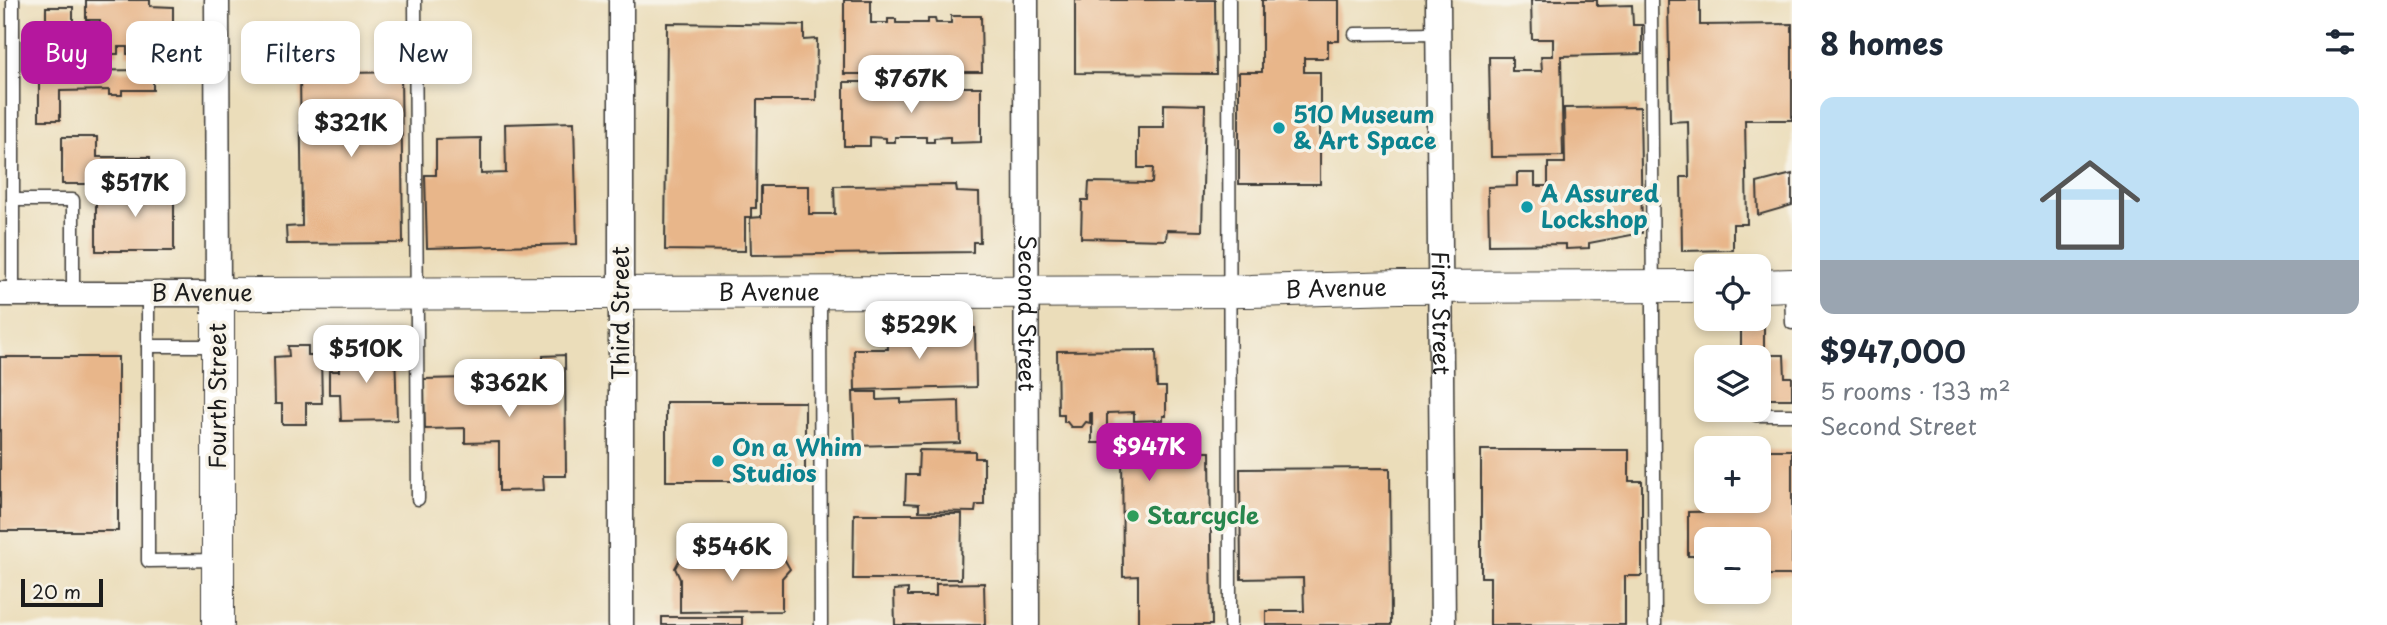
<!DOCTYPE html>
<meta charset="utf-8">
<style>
body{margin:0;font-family:"Playpen Sans",sans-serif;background:#f2f2f3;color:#1f2937;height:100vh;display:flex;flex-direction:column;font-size:26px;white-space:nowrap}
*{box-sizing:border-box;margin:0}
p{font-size:23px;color:#747a83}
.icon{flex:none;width:38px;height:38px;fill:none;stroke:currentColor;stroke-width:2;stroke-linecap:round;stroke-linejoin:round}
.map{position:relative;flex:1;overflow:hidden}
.sheet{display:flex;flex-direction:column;background:#fff;width:595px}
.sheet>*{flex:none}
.hud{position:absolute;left:21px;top:21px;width:665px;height:63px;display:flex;gap:14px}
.buttons{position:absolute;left:1694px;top:254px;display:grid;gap:14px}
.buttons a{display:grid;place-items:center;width:77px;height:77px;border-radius:14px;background:#fff;box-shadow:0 4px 10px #0003;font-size:35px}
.scale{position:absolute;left:21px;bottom:18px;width:82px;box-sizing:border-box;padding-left:7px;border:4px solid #1c1c1c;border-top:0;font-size:19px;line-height:24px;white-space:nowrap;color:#1c1c1c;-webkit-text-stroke:5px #f7f3e8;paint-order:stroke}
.price{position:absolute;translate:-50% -60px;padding:0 16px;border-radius:14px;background:#fff;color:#222;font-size:23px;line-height:46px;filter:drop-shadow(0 2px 4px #0008)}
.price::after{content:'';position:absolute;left:50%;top:42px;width:21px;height:16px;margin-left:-10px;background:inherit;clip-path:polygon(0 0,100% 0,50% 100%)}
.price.selected{background:#b5179e;color:#fff}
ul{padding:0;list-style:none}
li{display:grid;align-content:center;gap:14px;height:371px;padding:0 28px}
li span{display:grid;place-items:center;height:217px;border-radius:14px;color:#555}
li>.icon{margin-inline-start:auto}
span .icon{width:126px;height:126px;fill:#fffc;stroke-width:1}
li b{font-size:30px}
h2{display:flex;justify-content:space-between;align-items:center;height:84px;padding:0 28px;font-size:30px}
.pill{padding:0 24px;border-radius:14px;background:#fff;box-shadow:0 4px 10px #0003;font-size:24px;line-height:63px}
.pill.selected{background:#b5179e;color:#fff}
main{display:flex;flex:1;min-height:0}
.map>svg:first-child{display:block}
</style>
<main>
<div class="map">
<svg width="1792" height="625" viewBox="0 0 1792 625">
<rect width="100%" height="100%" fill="#f7f3e8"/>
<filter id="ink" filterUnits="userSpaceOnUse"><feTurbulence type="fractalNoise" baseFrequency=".0143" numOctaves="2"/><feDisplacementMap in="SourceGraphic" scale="14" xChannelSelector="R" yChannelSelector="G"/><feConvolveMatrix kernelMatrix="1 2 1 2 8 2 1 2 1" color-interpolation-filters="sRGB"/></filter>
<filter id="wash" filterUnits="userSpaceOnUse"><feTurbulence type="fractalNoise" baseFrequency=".00686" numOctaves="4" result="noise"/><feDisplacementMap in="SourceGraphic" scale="28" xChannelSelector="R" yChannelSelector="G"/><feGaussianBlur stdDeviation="1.57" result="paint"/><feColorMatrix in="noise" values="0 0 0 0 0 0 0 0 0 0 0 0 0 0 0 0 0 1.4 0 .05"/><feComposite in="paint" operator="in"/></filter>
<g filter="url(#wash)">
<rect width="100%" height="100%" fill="#ebddba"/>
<g id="blocks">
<g fill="#e8b68a">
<path d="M86 0H150V6L173 7V25H162V28H173V46L150 47V55L127 54V47H118V54H86V33H100V20H86Z"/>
<path d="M844 0H871V23H888V19H896V23H928V19H935L936 23H951V16H981L982 72H951V66L927 69V66L896 67V69H886V67L882 66 871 67V74H844Z"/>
<path d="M1075 0H1215L1216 74 1075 73Z"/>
<path d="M1262 0H1339V41H1328V58H1304V72H1320V184H1239V72H1262Z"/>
<path d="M1531 0H1597V6L1632 5 1633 25H1642V54L1561 56 1563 156 1491 157 1489 57H1512V71H1542L1541 56H1553V39H1532Z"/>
<path d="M1668 0H1700V25L1792 24V120H1745L1747 224H1733V250L1682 251 1681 177H1689L1688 121 1670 122Z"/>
<rect x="46" y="7" width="27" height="39"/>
<path d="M667 23 804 25V40L817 39 816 100H757L756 208H751V217H745V251L665 250Z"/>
<path d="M153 70V90H122V95H109V90L60 91V120H39V71Z"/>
<path d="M401 72 403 243 287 244 286 227 302 226 300 74Z"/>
<path d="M844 82H870V95L886 94V92H895V94L926 95V92H935L936 94H950V87H981V142L950 143V137H948L934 138V142H926V137H895V142H886V138L870 137V146H844Z"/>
<path d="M1164 104 1205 105 1202 231 1167 230 1166 240 1081 238 1082 200H1088L1089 182 1152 183 1153 168H1138V127H1164Z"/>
<path d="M1640 107 1642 233 1589 243V248L1566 249V244L1489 245 1488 187 1517 186V173H1535V186H1548V163H1565L1564 108Z"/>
<path d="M574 122 577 244 427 248 425 175H436V139L481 138V174L506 173 505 124Z"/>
<path d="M62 137H97V157H150V184H62Z"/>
<path d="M1792 174V205L1758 215 1757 183Z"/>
<path d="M956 185 957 192 979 193 980 242H973V252L751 255 750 218 761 217V186H809V214H835L834 186Z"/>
<rect x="96" y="188" width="78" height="63"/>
<path d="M1741 325H1764V355H1784L1785 377H1792V399H1759V357H1741Z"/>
<path d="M975 328 976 387 855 390 854 349H888L887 330Z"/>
<path d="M288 346H308V355H321L322 403H306V424H282V404H275L274 357 289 356Z"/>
<path d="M395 349 397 420 341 421 340 394H329V371H339V350Z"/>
<path d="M1156 350 1157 387H1166V416H1163V420L1134 421V412L1107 413V430H1134L1135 456H1142V436H1200V452H1210L1212 625H1138V576L1123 577 1122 443H1092V413H1090V423L1086 422 1082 427H1071L1067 422H1064V415H1058L1057 351Z"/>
<path d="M565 355 566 476H543L544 490 499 491V442L465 443V428L425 429 424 379 515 377V363H543V356Z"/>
<rect x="0" y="357" width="118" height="174"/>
<path d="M853 392H877V400L901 399V403L959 401 960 443 855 446Z"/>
<rect x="666" y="402" width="139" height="79"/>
<path d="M919 450 975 451V458H984V505H976L975 512 919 511V504L905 503 906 475H918Z"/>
<path d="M1481 450H1629V481H1642V576H1625V625H1490V577H1481Z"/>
<path d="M1759 450H1792V575H1759V539H1706V556H1688V512L1748 511V500H1759Z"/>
<path d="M1390 468 1391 625H1266V611H1304L1303 578 1241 579 1240 469Z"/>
<path d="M854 514H962L961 579H853Z"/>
<path d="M782 555 790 569 782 578V611L680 612V579L675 568 681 557Z"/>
<path d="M984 583 985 625H895L894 590 908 589V596H936V584Z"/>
<rect x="662" y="617" width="80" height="8"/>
</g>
</g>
</g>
<g filter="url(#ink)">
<use href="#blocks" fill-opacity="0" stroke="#3b3934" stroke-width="2"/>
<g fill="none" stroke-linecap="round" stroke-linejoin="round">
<defs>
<g id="service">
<path d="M13 0V294"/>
<path d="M415 0 418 499"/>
<path d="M1229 0 1230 625"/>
<path d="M1651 0 1655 625"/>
<path d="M1355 34 1439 33"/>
<path d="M13 200H73V294"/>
<path d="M1791 286 1792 323"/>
<path d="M820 293 821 625"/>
<path d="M148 294V561L218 560"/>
<path d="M148 346H217"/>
<path d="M1756 415H1792"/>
</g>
<g id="minor">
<path d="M621 0V625"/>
<path id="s1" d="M1026 0 1027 625"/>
<path id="s2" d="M1438 0 1443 625"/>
<path d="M0 294H218L217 0"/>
</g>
<g id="tertiary">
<path d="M1759 286 1792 285"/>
<path id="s3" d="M218 625V294L1250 291 1399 287 1706 286"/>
</g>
</defs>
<use href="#service" stroke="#3b3934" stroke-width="15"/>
<use href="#minor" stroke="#3b3934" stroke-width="27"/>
<use href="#tertiary" stroke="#3b3934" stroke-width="34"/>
<use href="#service" stroke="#fff" stroke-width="12"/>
<use href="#minor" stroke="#fff" stroke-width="24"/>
<use href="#tertiary" stroke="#fff" stroke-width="32"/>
</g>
</g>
<g fill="#0f9aa8" stroke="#f7f3e8" stroke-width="2.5">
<circle cx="1279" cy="128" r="7"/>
<circle cx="1527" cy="207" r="7"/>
<circle cx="718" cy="461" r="7"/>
</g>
<circle fill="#2e9e5b" stroke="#f7f3e8" stroke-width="2.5" cx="1133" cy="516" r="7"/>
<g text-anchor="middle" stroke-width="7" stroke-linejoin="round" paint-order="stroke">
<g font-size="23" font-weight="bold" fill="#0d838f" stroke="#f7f3e8" text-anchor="start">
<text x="1293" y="123">510 Museum<tspan x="1293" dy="26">&amp; Art Space</tspan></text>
<text x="1541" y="202">A Assured<tspan x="1541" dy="26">Lockshop</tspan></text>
<text x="732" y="456">On a Whim<tspan x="732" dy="26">Studios</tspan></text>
</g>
<g font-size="23" fill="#1c1c1c" stroke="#f7f3e8">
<text dy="8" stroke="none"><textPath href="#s3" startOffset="1449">B Avenue</textPath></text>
<text dy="8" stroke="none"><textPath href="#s3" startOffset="882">B Avenue</textPath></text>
<text x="202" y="301">B Avenue</text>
<text dy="8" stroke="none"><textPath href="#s2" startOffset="313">First Street</textPath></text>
<text transform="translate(621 313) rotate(-90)" y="8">Third Street</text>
<text dy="8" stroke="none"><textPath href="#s1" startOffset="313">Second Street</textPath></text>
<text transform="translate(218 396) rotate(-90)" y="8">Fourth Street</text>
</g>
<g font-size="23" font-weight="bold" fill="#27864d" stroke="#f7f3e8" text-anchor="start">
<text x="1147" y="524">Starcycle</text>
</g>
</g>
</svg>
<div class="buttons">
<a><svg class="icon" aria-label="locate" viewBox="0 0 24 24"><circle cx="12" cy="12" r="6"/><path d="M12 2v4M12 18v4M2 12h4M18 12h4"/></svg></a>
<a><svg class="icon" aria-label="layers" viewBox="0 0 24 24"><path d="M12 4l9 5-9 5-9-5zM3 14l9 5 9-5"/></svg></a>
<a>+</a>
<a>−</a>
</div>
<div class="scale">20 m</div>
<b class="price" style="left:911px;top:115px">$767K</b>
<b class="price" style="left:351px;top:159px">$321K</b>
<b class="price" style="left:135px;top:219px">$517K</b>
<b class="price" style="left:919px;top:361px">$529K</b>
<b class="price" style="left:366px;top:385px">$510K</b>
<b class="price" style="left:509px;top:419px">$362K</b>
<b class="price selected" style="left:1149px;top:483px">$947K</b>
<b class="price" style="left:732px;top:583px">$546K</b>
<div class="hud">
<a class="pill selected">Buy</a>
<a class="pill">Rent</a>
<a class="pill">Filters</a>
<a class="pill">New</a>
</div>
</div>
<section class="sheet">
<h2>8 homes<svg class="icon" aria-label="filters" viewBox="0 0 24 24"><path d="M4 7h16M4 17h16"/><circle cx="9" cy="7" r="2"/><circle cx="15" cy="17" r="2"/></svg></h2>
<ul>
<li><span style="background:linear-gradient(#bfe0f5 75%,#9aa5b1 0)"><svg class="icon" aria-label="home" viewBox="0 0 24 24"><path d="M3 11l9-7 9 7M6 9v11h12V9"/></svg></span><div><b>$947,000</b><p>5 rooms · 133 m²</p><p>Second Street</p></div></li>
</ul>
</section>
</main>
